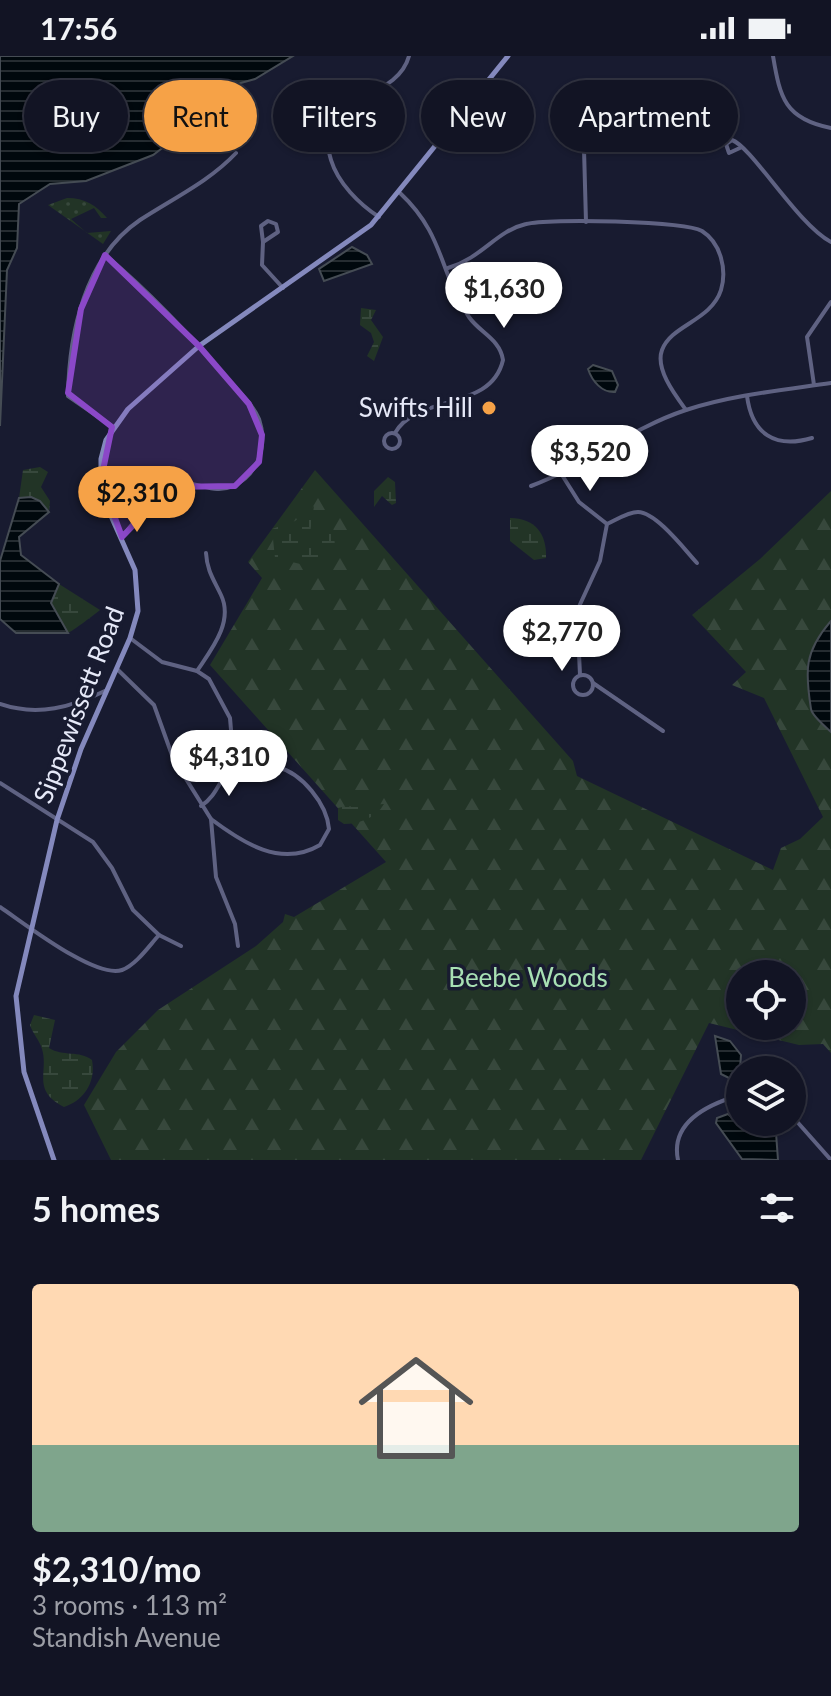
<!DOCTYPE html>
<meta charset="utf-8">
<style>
body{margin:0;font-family:Lato,sans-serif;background:#1b1d2c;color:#f1f3f6;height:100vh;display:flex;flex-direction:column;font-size:30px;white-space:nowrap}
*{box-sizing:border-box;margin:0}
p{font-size:26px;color:#9c9ea6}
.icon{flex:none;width:44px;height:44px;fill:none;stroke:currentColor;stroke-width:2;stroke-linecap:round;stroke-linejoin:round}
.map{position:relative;height:1104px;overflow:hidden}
.sheet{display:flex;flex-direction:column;background:#121424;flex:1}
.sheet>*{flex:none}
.hud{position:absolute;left:24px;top:24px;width:784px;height:72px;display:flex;gap:16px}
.buttons{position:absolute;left:726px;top:904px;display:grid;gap:16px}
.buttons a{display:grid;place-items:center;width:80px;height:80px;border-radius:50%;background:#121424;box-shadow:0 2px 6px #0004,0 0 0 2px #313341;font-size:40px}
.price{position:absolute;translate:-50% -68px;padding:0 18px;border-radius:28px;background:#fff;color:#222;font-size:26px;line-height:52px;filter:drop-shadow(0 2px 4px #0008)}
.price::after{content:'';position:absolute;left:50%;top:48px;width:24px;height:18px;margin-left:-12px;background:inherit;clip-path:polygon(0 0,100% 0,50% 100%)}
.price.selected{background:#f6a247;color:#111}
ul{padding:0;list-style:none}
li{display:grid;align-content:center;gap:16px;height:424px;padding:0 32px}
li+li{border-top:2px solid #313341}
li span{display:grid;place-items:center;height:248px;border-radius:8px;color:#555}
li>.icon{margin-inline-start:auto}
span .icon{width:144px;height:144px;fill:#fffc;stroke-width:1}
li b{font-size:34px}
h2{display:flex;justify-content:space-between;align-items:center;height:96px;padding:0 32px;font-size:34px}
.pill{padding:0 28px;border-radius:36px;background:#121424;box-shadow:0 2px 6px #0004,0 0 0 2px #313341;font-size:28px;line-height:72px}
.pill.selected{background:#f6a247;color:#111}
.status{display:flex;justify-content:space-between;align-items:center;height:56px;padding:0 40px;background:#121424;direction:ltr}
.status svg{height:22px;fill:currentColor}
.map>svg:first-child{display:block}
</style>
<div class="status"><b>17:56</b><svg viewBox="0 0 49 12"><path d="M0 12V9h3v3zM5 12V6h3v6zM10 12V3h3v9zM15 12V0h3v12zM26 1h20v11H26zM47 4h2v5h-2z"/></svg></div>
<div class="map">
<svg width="831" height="1104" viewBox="0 0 831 1104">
<defs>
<pattern id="grass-dots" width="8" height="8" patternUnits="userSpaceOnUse" patternTransform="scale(2)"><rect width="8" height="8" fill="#223426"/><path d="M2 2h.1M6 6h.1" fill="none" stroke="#37483c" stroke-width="1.8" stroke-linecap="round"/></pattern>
<pattern id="forest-firs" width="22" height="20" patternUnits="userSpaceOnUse" patternTransform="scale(2)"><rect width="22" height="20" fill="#223426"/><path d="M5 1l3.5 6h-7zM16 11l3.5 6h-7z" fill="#37483c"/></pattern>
<pattern id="wetland-marsh" width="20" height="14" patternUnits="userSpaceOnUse" patternTransform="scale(2)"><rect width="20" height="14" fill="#223426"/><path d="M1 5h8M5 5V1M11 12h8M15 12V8" fill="none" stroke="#37483c"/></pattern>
<pattern id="water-rules" width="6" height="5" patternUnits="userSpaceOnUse" patternTransform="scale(2)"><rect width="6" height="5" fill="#00080d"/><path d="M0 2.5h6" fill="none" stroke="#252c31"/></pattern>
</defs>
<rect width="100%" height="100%" fill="#181b30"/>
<path fill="url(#grass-dots)" d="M67 142C85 142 96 149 107 162H101L94 152 71 163 87 177 111 175 103 188 48 149Z"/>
<path fill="url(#forest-firs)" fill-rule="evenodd" d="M315 414 573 705 577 720 773 814 781 792 800 783 823 761 764 642 732 629 746 616 692 559 760 503 831 435V997L823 988 799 989 709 967 641 1104H111L84 1049 116 996 158 954 256 890 283 866 285 858 294 861 386 806 210 609 262 522 248 506ZM740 918H792V970H740Z"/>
<g fill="url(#wetland-marsh)">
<path d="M361 252 376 254 371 264 383 281 374 305 367 300 374 286 371 277 360 269Z"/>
<path d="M40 411 48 416 41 431 50 445 49 456 40 445 19 442 23 414Z"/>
<path d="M388 421 395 426 396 447 392 449 382 440 374 451V435Z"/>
<path d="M314 450 310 477 318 478 325 469 333 471 335 490 313 511 275 502 272 473 295 465Z"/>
<path d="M510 462C535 462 547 478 546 502L534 504 510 485Z"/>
<path d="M59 528 100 554C98 556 71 576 68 577L51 546Z"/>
<path d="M384 748C376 762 359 768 344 768L338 764V752L342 751Z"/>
<path d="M34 959 55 964 49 992C63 1001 79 994 92 1004 96 1025 85 1044 64 1051 31 1034 49 1016 42 993 40 985 33 978 30 969Z"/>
</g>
<g fill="url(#water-rules)" stroke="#454c54" stroke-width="2">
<path d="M0 0H293L255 23 212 35 169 87 153 99 86 125 50 128 19 148 17 192 7 214 0 370Z"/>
<path d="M352 191 367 199 372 208 324 225 319 213Z"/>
<path d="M593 309 612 315 618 329 615 336C602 337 592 325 588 313Z"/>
<path d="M31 441 40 445 49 456 19 481 21 499 59 528 51 547 68 577H16L0 563V505L19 442Z"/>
<path d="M831 565V676C826 671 812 660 811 653 805 615 804 596 831 565Z"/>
<path d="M715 980 730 985 741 999 740 1013 731 1023 721 1018Z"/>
<path d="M728 1058 747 1075 776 1077 778 1104 742 1103 716 1067 717 1062Z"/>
</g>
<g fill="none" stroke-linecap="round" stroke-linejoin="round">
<g stroke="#5f6282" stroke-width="4">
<path d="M773 0C780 42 785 63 831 72"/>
<path d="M573 72 584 93 586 166"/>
<path d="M742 91 729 97 726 88 732 84C752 91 798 169 831 186"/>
<path d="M379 161C359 148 338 127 331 104 310 35 396 49 409 0"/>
<path d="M268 165 276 168 278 176 263 186 261 170Z"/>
<path d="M263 186 262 209 283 232"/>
<path d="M105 199C150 236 187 277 225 320 236 333 252 347 259 363 268 389 258 419 233 430 218 437 205 430 191 428 160 423 139 461 122 481"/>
<path d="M448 212C482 202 496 175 526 168 548 162 684 165 702 175 721 187 727 214 721 234 711 265 671 269 662 294 655 313 675 339 686 354"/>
<path d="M814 329 807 281 831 246"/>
<path d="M747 340C752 378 775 393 812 382"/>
<path d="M113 371 68 340C69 277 85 201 140 164 172 143 210 125 236 97"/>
<circle cx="392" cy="385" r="8"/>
<path d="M395 377C418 337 491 356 503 304 500 283 480 277 469 261 439 217 445 179 400 137"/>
<path d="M562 419 579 446 607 468"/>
<path d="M531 430C585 410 631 372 686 354 732 339 783 334 831 327"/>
<path d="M130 582 162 606 197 615 209 623 230 662 234 709C255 719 259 707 277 711 302 717 327 748 329 773L320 789C281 812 243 787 211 763"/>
<path d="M117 613 154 649 173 702 211 763 216 821 235 868 238 890"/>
<path d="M197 615C211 594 234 566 221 539 214 524 207 515 206 497"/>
<circle cx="583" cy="629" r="10"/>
<path d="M580 619 577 555 600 505 607 468C616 464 628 456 638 456 656 456 685 494 697 507"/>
<path d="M593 627 663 675"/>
<path d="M0 648C38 661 72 651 107 634"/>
<path d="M0 727 93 786 112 812 133 854 159 879 181 890"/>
<path d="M201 750C218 739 219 723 233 709"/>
<path d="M0 851C24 867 95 923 122 914 136 909 149 890 159 879"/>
<path d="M792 1060 831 1104"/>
<path d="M678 1104C670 1066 709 1048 740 1039"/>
</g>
<path stroke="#8489bd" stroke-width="5" d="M54 1104 24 1016 16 940 57 764 81 693 130 582 138 555 135 514 111 460 101 424V403L106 384 128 353 199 290 371 169 508 0"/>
</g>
<path fill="#8b48c8" fill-opacity="0.2" stroke="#8b48c8" stroke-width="6" stroke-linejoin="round" d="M105 199 199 290 249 348 262 379 259 406 235 430 170 431 122 481 101 424 112 371 68 337 81 253Z"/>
<circle fill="#f6a247" stroke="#181b30" stroke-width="3" cx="489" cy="352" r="8"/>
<g text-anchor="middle" stroke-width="7" stroke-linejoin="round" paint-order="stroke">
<g font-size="26" fill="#e6e9f8" stroke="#181b30" text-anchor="end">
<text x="473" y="361">Swifts Hill</text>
</g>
<g font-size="26" fill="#e6e9f8" stroke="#181b30">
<text transform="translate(79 649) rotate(-69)" y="9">Sippewissett Road</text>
</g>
<g font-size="26" fill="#a8e0b4" stroke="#181b30">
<text x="528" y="931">Beebe Woods</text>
</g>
</g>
</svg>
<div class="buttons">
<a><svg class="icon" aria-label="locate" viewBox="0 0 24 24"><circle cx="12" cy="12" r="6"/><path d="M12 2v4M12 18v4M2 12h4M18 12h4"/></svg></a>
<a><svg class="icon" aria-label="layers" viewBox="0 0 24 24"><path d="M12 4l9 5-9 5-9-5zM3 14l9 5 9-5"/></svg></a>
</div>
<b class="price" style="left:504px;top:274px">$1,630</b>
<b class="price" style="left:590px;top:437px">$3,520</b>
<b class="price selected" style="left:137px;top:478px">$2,310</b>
<b class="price" style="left:562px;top:617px">$2,770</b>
<b class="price" style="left:229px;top:742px">$4,310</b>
<div class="hud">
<a class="pill">Buy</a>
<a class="pill selected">Rent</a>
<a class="pill">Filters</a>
<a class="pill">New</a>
<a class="pill">Apartment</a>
</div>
</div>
<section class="sheet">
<h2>5 homes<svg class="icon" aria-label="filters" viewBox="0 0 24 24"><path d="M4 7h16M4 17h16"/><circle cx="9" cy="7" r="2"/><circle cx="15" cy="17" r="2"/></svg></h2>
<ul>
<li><span style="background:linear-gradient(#ffd9b3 65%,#7fa58c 0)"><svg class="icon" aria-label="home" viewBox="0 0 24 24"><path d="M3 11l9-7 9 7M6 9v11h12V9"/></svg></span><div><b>$2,310/mo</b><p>3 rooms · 113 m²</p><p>Standish Avenue</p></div></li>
</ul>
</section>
